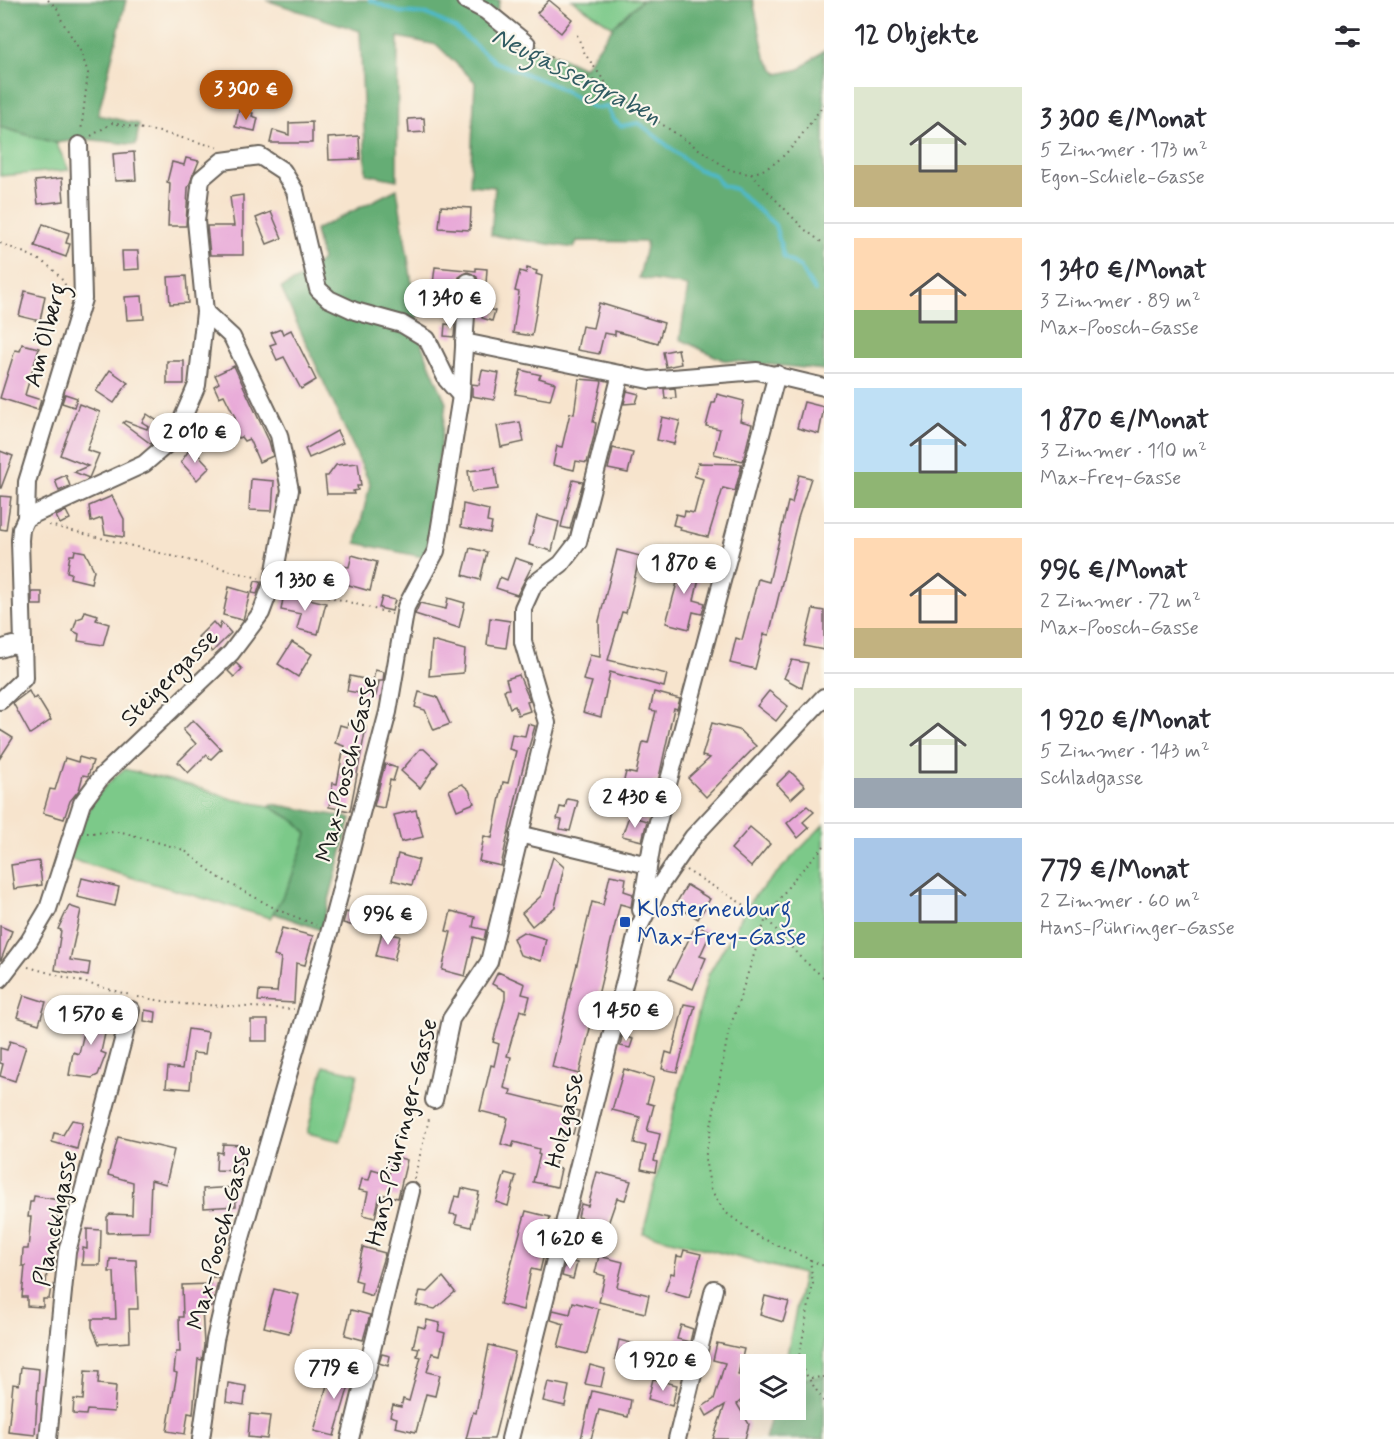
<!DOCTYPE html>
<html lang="de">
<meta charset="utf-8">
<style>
body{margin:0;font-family:Mynerve,sans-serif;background:#f2f2f3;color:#2b2b33;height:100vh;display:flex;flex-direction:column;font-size:22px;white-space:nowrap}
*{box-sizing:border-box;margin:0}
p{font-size:20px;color:#7c7c81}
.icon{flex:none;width:33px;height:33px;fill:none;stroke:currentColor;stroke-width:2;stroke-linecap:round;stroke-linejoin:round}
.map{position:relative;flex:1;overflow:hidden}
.side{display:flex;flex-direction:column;background:#fff;width:570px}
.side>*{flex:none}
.buttons{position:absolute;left:740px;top:1354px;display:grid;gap:12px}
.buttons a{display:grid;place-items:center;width:66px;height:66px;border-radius:0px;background:#fff;box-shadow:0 6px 24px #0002;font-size:30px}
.price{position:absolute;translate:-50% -51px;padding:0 14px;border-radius:21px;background:#fff;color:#222;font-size:20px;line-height:39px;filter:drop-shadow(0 2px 3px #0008)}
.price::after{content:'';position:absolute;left:50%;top:36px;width:18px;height:14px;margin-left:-9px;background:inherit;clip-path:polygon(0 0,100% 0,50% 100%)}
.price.selected{background:#b45309;color:#fff}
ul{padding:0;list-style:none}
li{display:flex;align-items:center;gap:18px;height:150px;padding:0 30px}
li+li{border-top:2px solid #e1e1e2}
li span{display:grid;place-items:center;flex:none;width:168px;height:120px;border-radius:0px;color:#555}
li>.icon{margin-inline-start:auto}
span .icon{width:72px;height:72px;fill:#fffc;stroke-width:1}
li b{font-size:26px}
h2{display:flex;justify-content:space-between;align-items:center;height:72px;padding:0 30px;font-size:26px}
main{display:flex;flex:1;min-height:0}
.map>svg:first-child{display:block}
</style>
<main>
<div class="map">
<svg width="824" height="1439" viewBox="0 0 824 1439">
<rect width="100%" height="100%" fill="#fbf7ec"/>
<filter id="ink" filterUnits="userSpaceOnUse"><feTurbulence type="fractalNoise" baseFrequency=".0167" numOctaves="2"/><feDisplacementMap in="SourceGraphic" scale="12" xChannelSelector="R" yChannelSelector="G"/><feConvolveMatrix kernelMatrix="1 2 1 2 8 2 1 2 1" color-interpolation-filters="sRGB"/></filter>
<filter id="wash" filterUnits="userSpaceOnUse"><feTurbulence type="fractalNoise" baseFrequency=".008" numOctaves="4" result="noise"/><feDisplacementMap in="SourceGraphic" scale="24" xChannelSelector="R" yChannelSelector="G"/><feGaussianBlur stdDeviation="1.35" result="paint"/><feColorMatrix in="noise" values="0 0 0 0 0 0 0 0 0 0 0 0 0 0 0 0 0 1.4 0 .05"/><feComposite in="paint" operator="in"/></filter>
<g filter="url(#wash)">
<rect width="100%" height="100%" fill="#f7e4cd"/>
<g fill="#7cc989" stroke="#4c7252" stroke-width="1.5">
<path d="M572 0H642L613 27Z"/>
<path d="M0 127 56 143 69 170 0 176Z"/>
<path d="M124 769 197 787 232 799 269 806 297 822 307 834C299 864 288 892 270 918L69 859C85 816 87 799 124 769Z"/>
<path d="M824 824V1377L795 1380V1365H785L803 1274 643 1233 708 975 752 899Z"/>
<path d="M324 1066 358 1074 341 1141 307 1133Z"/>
</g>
<g fill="#65ad75" stroke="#406448" stroke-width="1.5">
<path d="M0 0H126L98 115 139 124 136 145 85 139 56 143 0 127Z"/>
<path d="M266 0H500L492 25 584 68 613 27 642 0H753L765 57 778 74 800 69 824 50V370L723 360 680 339 688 286 639 278 647 242 577 241 574 248 491 235 495 187 470 185 475 82 437 45 398 37 397 180 366 174 360 31Z"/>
<path d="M397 189 422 346 446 403 428 546 422 557 356 543 370 484 281 288 306 275 322 260 315 230Z"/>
<path d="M272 804 351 818 321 930 273 913 289 885 307 834 297 822 269 806Z"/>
<path d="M824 1377V1439H765L773 1410H795V1380Z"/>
</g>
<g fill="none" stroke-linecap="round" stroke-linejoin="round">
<path stroke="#4eb9cb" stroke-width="4" d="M370 0 399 12 427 14 455 28 495 62 554 85 594 108 607 107 612 118 621 126 639 123 697 169 714 175 721 185 735 189 775 225 784 257 800 267 815 291"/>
</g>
<g id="blocks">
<g fill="#e8a9d8">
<path d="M549 0 572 19 561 33 537 13Z"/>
<path d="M239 110 253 113 252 116 258 118 255 131 235 127Z"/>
<path d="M424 118 425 132 409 133 408 119Z"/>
<path d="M312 122V143H270L273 130 289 135V123Z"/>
<path d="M359 136 360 159 329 160 328 138Z"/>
<path d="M134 152 136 180 115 181 113 154Z"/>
<path d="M186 158 199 161 188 188 186 226H168L170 183 167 182 172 162 184 165Z"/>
<path d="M62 178 64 201 38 204 35 181Z"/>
<path d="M243 195V255H210L207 226H234L230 197Z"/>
<path d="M441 206 471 208 470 230 439 228Z"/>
<path d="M271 212 282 238 267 244 256 218Z"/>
<path d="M43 224 69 233 66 243 70 244 66 257 35 246Z"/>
<path d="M122 251H138L139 269 123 270Z"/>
<path d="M435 267 476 271V268L487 269 486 284 478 283 477 277 468 272 459 277 457 296 432 293Z"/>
<path d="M527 268 537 271 536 274 542 276 532 336 513 333 519 292 515 291 520 271 526 273Z"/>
<path d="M186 276 188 303 170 304 168 277Z"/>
<path d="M25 291 45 296 40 321 19 316Z"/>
<path d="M142 296 144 319 127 320 125 297Z"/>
<path d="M599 303 664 323 658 343 615 331V335L604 333 599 354 577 350 582 326 593 328Z"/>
<path d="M485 308 495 311 492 321 482 318Z"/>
<path d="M445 324 455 325 454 337 444 336Z"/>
<path d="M281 329 283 334 291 330 316 380 301 389 284 357 277 360 270 345 276 343 271 333Z"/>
<path d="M22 344 39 348 25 395 41 400 38 410 0 398 15 350 20 351Z"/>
<path d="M678 349 681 364 666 367 663 352Z"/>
<rect x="167" y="361" width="17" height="23"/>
<path d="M234 366 269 441 273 456 259 462 249 439 244 441 241 437 238 438 232 426 236 424 235 417 224 395 219 397 214 386 219 383 215 375Z"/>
<path d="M110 370 128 383 114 403 96 391Z"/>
<path d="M482 370 499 373 494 400 472 396V384L479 385Z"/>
<path d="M521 370 541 375 539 378 555 383 550 400 515 394Z"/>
<path d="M579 379 602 381 593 422 596 423 594 436 587 463 576 461 574 470 553 465 557 446 562 447 570 413 574 414Z"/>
<path d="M675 388 676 398 665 399 664 389Z"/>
<path d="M627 391 639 394 636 403 624 404Z"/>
<path d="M65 394 77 398 74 407 62 403Z"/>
<path d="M717 394 744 401 740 421 752 424 743 461 714 454 720 429 706 426 712 403H715Z"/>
<path d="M804 402 824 407 819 434 797 428Z"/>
<path d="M79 404 100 412 87 450 99 454 89 478 74 472 88 466 60 455Z"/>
<path d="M147 414 166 427 151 444 123 423 125 421 147 429 148 426 142 422Z"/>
<path d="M662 417 680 421 674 444 657 440Z"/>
<path d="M520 422 524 442 501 447 497 426Z"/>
<path d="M337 431 343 443 309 458 305 449Z"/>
<path d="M191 447 210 467 197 480 181 462Z"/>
<path d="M613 448 633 453 628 473 608 469Z"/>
<path d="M0 451 13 456 1 488H0Z"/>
<path d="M358 463 361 486H357L358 490 353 491 354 494H327L325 476H328L336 465Z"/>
<path d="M698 463 742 464 735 491 723 488 708 537 680 530 681 527 673 525 676 514 684 516 685 511 694 513 703 479 694 476Z"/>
<path d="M495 468 498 489 471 492 468 471Z"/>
<path d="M66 475 70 486 59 491 55 480Z"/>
<path d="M799 475 811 478 798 518 769 635 764 634 755 669 730 663 736 638 742 640 758 579 769 582 788 502 792 503Z"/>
<path d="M251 479 274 481 272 511 249 510Z"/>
<path d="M573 480 583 482 570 529 561 527Z"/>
<path d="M0 496 11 497 6 530 0 529Z"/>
<path d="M112 496 124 519V537L105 534 102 518 91 522 89 506Z"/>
<path d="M463 504 489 510 487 522 492 523 490 533 461 527Z"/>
<path d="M66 511 70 519 60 524 56 516Z"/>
<path d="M537 516 559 522 552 551 529 545Z"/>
<path d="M470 548 487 552 480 580 463 575Z"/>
<path d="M75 550 85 552 94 570 91 583 70 578 71 573 67 572 70 555H74Z"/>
<path d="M617 550 640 556 626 613 622 612 608 660 667 674 664 687 610 672 601 717 583 712 592 682 583 680 590 655 600 657 599 621Z"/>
<path d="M352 555 377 562 370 591 338 582 342 566 349 567Z"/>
<path d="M706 556 717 559 713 575 702 572Z"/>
<path d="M515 558 533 564 517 595 496 588 500 577 507 580Z"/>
<path d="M670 562 701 570 694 600 705 603 702 614 693 612 689 629 666 623 677 583 666 580Z"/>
<path d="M255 581 261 582 257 594 252 593Z"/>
<path d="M229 587 250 593 243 620 223 615Z"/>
<rect x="32" y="592" width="10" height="13"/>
<path d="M284 593 326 603 318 634 297 629 301 614 281 610Z"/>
<path d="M382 597 395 600 392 611 379 608Z"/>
<path d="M448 598 465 603 459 628 415 614 420 603 446 609Z"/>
<path d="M813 609 824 611V650L804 646Z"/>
<path d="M85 611 98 615 96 620 109 624 103 645 78 641 79 634 73 631 77 619 83 617Z"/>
<path d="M490 618 510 621 506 648 487 645Z"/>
<path d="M213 622 219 629 221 622 231 633 212 652 198 637Z"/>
<path d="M432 641 465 650 463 673 429 676Z"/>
<path d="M292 642 312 654 298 677 278 664Z"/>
<path d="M792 660 808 663 802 688 784 678Z"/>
<path d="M236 663 242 669 234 677 228 671Z"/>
<path d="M375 670 384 672 383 681H377L379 682 376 696 347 691 350 676 373 681Z"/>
<path d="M519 675 530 701 527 702 530 711 518 715 515 706 510 708 504 690 509 689 506 679Z"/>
<path d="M29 691 33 699 37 697 51 720 30 734 13 703Z"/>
<path d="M769 691 788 706 776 721 757 706Z"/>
<path d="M419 692 437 697 450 724 434 730 425 710 415 707Z"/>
<path d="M654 692 680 699 677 709 674 708 658 782 653 781 649 796 622 788 626 772 636 774 643 742 648 743 656 711 650 710Z"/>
<path d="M193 720 221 749 211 759 206 755 188 773 178 762 196 744 183 730Z"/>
<path d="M348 723 366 727 350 811 329 807 333 783 337 784 344 746 335 743 340 725 347 727Z"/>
<path d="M712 723 739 730 756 746 706 797 688 778 710 758 702 756Z"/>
<path d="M528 724 535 726 522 771 501 866 479 861 484 836 492 838 503 782 508 783 516 751 509 749 512 734 525 736Z"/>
<path d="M0 730 13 738 0 758Z"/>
<path d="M420 749H424L438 762 420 788 401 771Z"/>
<path d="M79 757 93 761 88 776 83 775 79 790 70 801 64 819 43 813 50 789 55 790 65 758 78 762Z"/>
<path d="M385 764 397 768 393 781 390 780 384 808 374 806Z"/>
<path d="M790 771 805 786 791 799 777 784Z"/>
<path d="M462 784 469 790 474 803 457 810 449 790Z"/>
<path d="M594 792 612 797 609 810 591 807Z"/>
<path d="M567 799 578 801 570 831 560 829 562 820 557 819 560 807 565 808Z"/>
<path d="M807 806 814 812 803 822 809 828 798 838 787 823Z"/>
<path d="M416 810 423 837 401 842 394 815Z"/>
<path d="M629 816 647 821 642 841 622 836Z"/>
<path d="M750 827 770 844 751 867 731 849Z"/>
<path d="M398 854 419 860 412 885 392 880Z"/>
<path d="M553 857 564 867 555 907 532 926 522 913 541 896Z"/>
<path d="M39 861 42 885 14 889 11 865Z"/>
<path d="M610 875 626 878 624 891 633 894 631 907 620 904 579 1074 552 1067 592 902 603 905Z"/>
<path d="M82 878 119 887 115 906 77 897Z"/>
<path d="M687 885 710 899 698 919 675 905Z"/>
<path d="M69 906 81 910 70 960 90 963 88 976 55 970 61 930 58 929Z"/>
<path d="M451 911 475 917 473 927 486 930 484 940 474 937 465 976 442 970 451 932 446 931Z"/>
<path d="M346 912 357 915 354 926 343 923Z"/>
<path d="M696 925 711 932 700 956 706 958 693 989 669 979Z"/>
<path d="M0 926 12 931 1 960H0Z"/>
<path d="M282 928 313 936 305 965 296 963 294 1003 258 1001 259 991 277 992 281 958 274 956Z"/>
<path d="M382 932 400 936 394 960 376 956Z"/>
<path d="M523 932 546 939 541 961 520 955 513 938Z"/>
<path d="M498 972 525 984 522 994 530 996 526 1012 520 1010 507 1056 511 1057 504 1088 511 1090 510 1094 579 1111 573 1134 564 1131 554 1168 561 1169 557 1187 533 1182 540 1155 538 1154 539 1149 514 1142 512 1147 501 1144 508 1118 480 1111 491 1065 494 1066 499 1044 493 1042 505 999V991L492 984Z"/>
<path d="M24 995 46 1002 39 1024 17 1017Z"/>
<path d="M684 1004 695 1006 677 1072 662 1069 666 1052 672 1054Z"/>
<path d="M94 1007 110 1011 101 1052 106 1054 98 1075 92 1078 69 1075 73 1052 79 1054 88 1015 92 1016Z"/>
<path d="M145 1010 156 1012 155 1023 144 1021Z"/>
<rect x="251" y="1020" width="17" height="21"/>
<path d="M188 1029 208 1032 205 1054 193 1053 190 1089 166 1087 168 1067 182 1069Z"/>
<path d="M622 1036 633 1039 630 1048 620 1046Z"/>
<path d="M10 1041 26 1046 15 1081 0 1076 3 1064 0 1063V1048L7 1050Z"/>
<path d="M624 1069 654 1078 647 1103 654 1105 647 1131 660 1134 654 1161 657 1162 655 1172 641 1169 646 1146 634 1143 640 1117 612 1110Z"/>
<path d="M72 1120 83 1122 77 1149 52 1142 54 1133 63 1135Z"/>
<path d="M118 1137 174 1150 166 1184 151 1180 149 1232 107 1233V1217L110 1214 132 1215 133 1182 108 1175Z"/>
<path d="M223 1144 242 1145 240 1171 216 1170 217 1152 222 1153Z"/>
<path d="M393 1156 407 1160 398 1198 380 1194 375 1218 363 1215 368 1192 359 1190 362 1179 369 1180 372 1169 389 1174Z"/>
<path d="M597 1172 631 1181 625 1200 617 1198 600 1247 580 1242 586 1219 578 1217 581 1204 588 1206Z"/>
<path d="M505 1173 516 1176 508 1206 496 1202Z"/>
<path d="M235 1187 236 1206 204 1208 203 1189Z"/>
<path d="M462 1188 479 1192 471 1227 455 1223 457 1215 450 1214 455 1196 460 1197Z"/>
<path d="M34 1196 59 1200 52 1268H47L46 1287H51L49 1299H43V1307L27 1306V1297H22L25 1266H22L23 1249H28L31 1217H28L30 1202H33Z"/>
<path d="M526 1211 550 1217 541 1253 544 1254 540 1271 531 1269 523 1310 500 1304Z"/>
<path d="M87 1229 101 1230 100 1265H82L83 1248 87 1249Z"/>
<path d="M363 1247 385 1253 372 1296 360 1292 362 1282 355 1280Z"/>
<path d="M684 1250 701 1254 689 1298 665 1291 671 1273 674 1274 677 1256 682 1257Z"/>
<path d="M599 1256 623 1262 617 1287 649 1295 645 1313 599 1302 605 1276 595 1273Z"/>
<path d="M110 1259 136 1260 138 1309H129L130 1342 99 1344 92 1327V1319H116L114 1272H109Z"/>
<path d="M566 1260 577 1263 573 1279 562 1276Z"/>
<path d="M210 1277H219L212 1307H202L204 1345 202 1360 198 1359 193 1414 188 1413 185 1434 167 1431 177 1373 174 1372 176 1352H180L179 1317H183L182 1285 210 1284Z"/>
<path d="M443 1277 455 1292 435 1309 416 1305 420 1291 428 1292Z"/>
<path d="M274 1289 299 1295 289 1333 264 1327Z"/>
<path d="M765 1296 789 1302 783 1322 760 1315Z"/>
<path d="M573 1302 599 1309 587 1354 558 1347 564 1324 551 1320 553 1310 570 1314Z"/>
<path d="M351 1310 370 1315 363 1340 345 1335Z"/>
<path d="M427 1320 440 1323 438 1331 445 1333 440 1355 432 1353 427 1372 440 1375 435 1396 426 1394 416 1432 395 1427 397 1418 390 1416 393 1405 401 1407 403 1399 409 1401 421 1357 417 1356 419 1348 413 1347 418 1326 425 1328Z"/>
<path d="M681 1325 693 1329 690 1342 677 1339Z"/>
<path d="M619 1340 636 1344 632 1363 615 1359Z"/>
<path d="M717 1343 744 1349 738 1375 750 1377 747 1388 750 1393 737 1404 749 1424 745 1439H713L725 1405 707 1416 702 1407 714 1399 725 1363 713 1360Z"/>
<path d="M489 1345 515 1352 499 1419 494 1439H466L473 1412 476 1413Z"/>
<path d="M382 1354 390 1356 388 1366 379 1363Z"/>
<path d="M676 1360 685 1362 683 1371 674 1369Z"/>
<path d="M333 1364 354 1369 334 1436 314 1431Z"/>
<path d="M590 1365 605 1369 601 1387 585 1384Z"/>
<path d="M21 1367 39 1369 35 1435 8 1432 13 1384 19 1385Z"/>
<path d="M85 1371 99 1372 98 1384 116 1386 114 1412 87 1410 86 1415 73 1414 74 1399 83 1400Z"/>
<path d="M653 1379 677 1385 672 1406 648 1399Z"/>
<path d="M548 1382 569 1386 565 1406 543 1401Z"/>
<path d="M228 1383 246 1386 244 1405 226 1402Z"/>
<path d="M592 1391 631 1400 628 1417 599 1410 591 1439H581Z"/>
<path d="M250 1414 270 1416 267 1439 248 1437Z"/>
</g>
</g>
</g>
<g filter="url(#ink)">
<use href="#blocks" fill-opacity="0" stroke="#69625a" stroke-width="1.5"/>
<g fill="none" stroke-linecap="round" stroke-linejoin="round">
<defs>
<g id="minor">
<path d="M465 0 486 11 527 44"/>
<path d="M464 342 649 380 757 371 824 387"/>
<path d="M26 518 144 464 174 438 197 385 205 312 196 221 201 179 222 161 260 156 283 171 295 191 318 289 329 299 355 311 402 324 427 339 447 380 461 396"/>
<path d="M0 649 13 645 22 649"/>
<path d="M0 701 24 678 20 540 21 529 26 518 27 482 83 299 79 145"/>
<path d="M519 834 648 865"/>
<path d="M641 910 652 844 777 374"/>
<path d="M0 979 29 941 48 909 82 803 102 776 231 653 261 613 273 581 290 490 279 435 232 337 205 312"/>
<path d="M434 1100 451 1019 489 962 547 723 523 642V608L534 584 561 564 578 542 621 374"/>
<path d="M48 1439 67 1252 131 1010"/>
<path d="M201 1439 215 1340 230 1276 330 930 388 712 406 607 436 551 461 396 468 282"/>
<path d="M350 1439 411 1191"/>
<path d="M510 1439 638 929 660 885 693 837 824 697"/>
<path d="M677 1439 714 1289"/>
</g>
</defs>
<use href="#minor" stroke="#69625a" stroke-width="20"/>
<g stroke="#69625a" stroke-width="2" stroke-dasharray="1.5 4.5" stroke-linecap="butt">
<path d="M48 0 57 8 62 21 81 52 88 73 81 132"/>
<path d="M577 35 585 54 610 89"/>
<path d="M540 51 611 90 730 170C737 171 746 175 753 173 784 167 806 128 824 104"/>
<path d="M91 136 112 123 160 132 220 148"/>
<path d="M751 174 804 229 824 244"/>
<path d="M0 243C28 255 52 260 67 288"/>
<path d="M49 525 259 578"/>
<path d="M287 585 392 614"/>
<path d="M87 833 122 832 184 850 218 877 278 910 316 925"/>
<path d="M824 846 793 880 766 918 728 1034 705 1159 711 1190 725 1212 759 1237 824 1266"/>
<path d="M686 870 766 918 799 956 824 978"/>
<path d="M28 967 130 995"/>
<path d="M138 997 182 1004 294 1009"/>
<path d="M414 1179 430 1115"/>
<path d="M810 1259 813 1284 798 1362 824 1402"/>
<path d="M811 1378 824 1377"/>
</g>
<use href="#minor" stroke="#fff" stroke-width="16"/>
</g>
</g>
<rect fill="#1a4fb4" stroke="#fbf7ec" stroke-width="2" x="619" y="916" width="12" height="12" rx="3"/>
<g text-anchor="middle" stroke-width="4.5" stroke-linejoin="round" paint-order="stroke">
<g font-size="24" fill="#1c1c1c" stroke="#fbf7ec">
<text transform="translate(45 335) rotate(-75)" y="8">Am Ölberg</text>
<text transform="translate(169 677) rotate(-45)" y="8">Steigergasse</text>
<text transform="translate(346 769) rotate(-76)" y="8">Max-Poosch-Gasse</text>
<text transform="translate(564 1120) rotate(-76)" y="8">Holzgasse</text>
<text transform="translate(401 1132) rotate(-76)" y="8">Hans-Pühringer-Gasse</text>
<text transform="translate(55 1218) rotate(-78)" y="8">Planckhgasse</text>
<text transform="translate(219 1237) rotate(-75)" y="8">Max-Poosch-Gasse</text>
</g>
<g font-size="24" fill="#164399" stroke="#fbf7ec" text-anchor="start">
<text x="637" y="916">Klosterneuburg<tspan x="637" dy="28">Max-Frey-Gasse</tspan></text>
</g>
<g font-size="26" font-style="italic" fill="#305b62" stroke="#fbf7ec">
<text transform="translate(577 75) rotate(27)" y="9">Neugassergraben</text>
</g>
</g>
</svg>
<div class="buttons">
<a><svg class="icon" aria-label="layers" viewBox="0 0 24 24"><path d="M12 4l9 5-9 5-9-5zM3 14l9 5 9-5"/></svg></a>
</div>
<b class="price selected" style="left:246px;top:121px">3 300 €</b>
<b class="price" style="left:450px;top:330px">1 340 €</b>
<b class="price" style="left:195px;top:464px">2 010 €</b>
<b class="price" style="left:684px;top:595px">1 870 €</b>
<b class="price" style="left:305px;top:612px">1 330 €</b>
<b class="price" style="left:635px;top:829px">2 430 €</b>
<b class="price" style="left:388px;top:946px">996 €</b>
<b class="price" style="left:626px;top:1042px">1 450 €</b>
<b class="price" style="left:91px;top:1046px">1 570 €</b>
<b class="price" style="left:570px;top:1270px">1 620 €</b>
<b class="price" style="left:663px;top:1392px">1 920 €</b>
<b class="price" style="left:334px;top:1400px">779 €</b>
</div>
<section class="side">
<h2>12 Objekte<svg class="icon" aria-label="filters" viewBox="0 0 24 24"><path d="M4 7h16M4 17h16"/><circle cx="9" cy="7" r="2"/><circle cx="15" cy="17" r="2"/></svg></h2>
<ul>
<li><span style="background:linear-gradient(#dfe7d0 65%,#c2b280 0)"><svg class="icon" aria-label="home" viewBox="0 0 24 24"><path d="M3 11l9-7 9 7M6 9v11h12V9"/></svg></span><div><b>3 300 €/Monat</b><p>5 Zimmer · 173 m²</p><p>Egon-Schiele-Gasse</p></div></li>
<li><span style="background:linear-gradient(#ffd9b3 60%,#8fb573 0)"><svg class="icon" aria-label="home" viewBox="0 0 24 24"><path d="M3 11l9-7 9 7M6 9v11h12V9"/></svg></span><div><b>1 340 €/Monat</b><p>3 Zimmer · 89 m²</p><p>Max-Poosch-Gasse</p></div></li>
<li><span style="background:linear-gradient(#bfe0f5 70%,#8fb573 0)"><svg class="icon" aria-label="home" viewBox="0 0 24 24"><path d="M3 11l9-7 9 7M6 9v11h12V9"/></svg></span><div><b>1 870 €/Monat</b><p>3 Zimmer · 110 m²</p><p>Max-Frey-Gasse</p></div></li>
<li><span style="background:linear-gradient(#ffd9b3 75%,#c2b280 0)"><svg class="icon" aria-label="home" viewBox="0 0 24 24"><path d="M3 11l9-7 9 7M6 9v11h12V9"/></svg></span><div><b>996 €/Monat</b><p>2 Zimmer · 72 m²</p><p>Max-Poosch-Gasse</p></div></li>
<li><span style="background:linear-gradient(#dfe7d0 75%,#9aa5b1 0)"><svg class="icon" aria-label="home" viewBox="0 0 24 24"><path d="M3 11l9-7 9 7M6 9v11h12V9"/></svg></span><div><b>1 920 €/Monat</b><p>5 Zimmer · 143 m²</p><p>Schladgasse</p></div></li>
<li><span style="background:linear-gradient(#a9c7e8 70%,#8fb573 0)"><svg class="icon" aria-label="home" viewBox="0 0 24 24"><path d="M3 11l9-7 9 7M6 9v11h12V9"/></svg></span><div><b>779 €/Monat</b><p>2 Zimmer · 60 m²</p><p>Hans-Pühringer-Gasse</p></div></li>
</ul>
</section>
</main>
